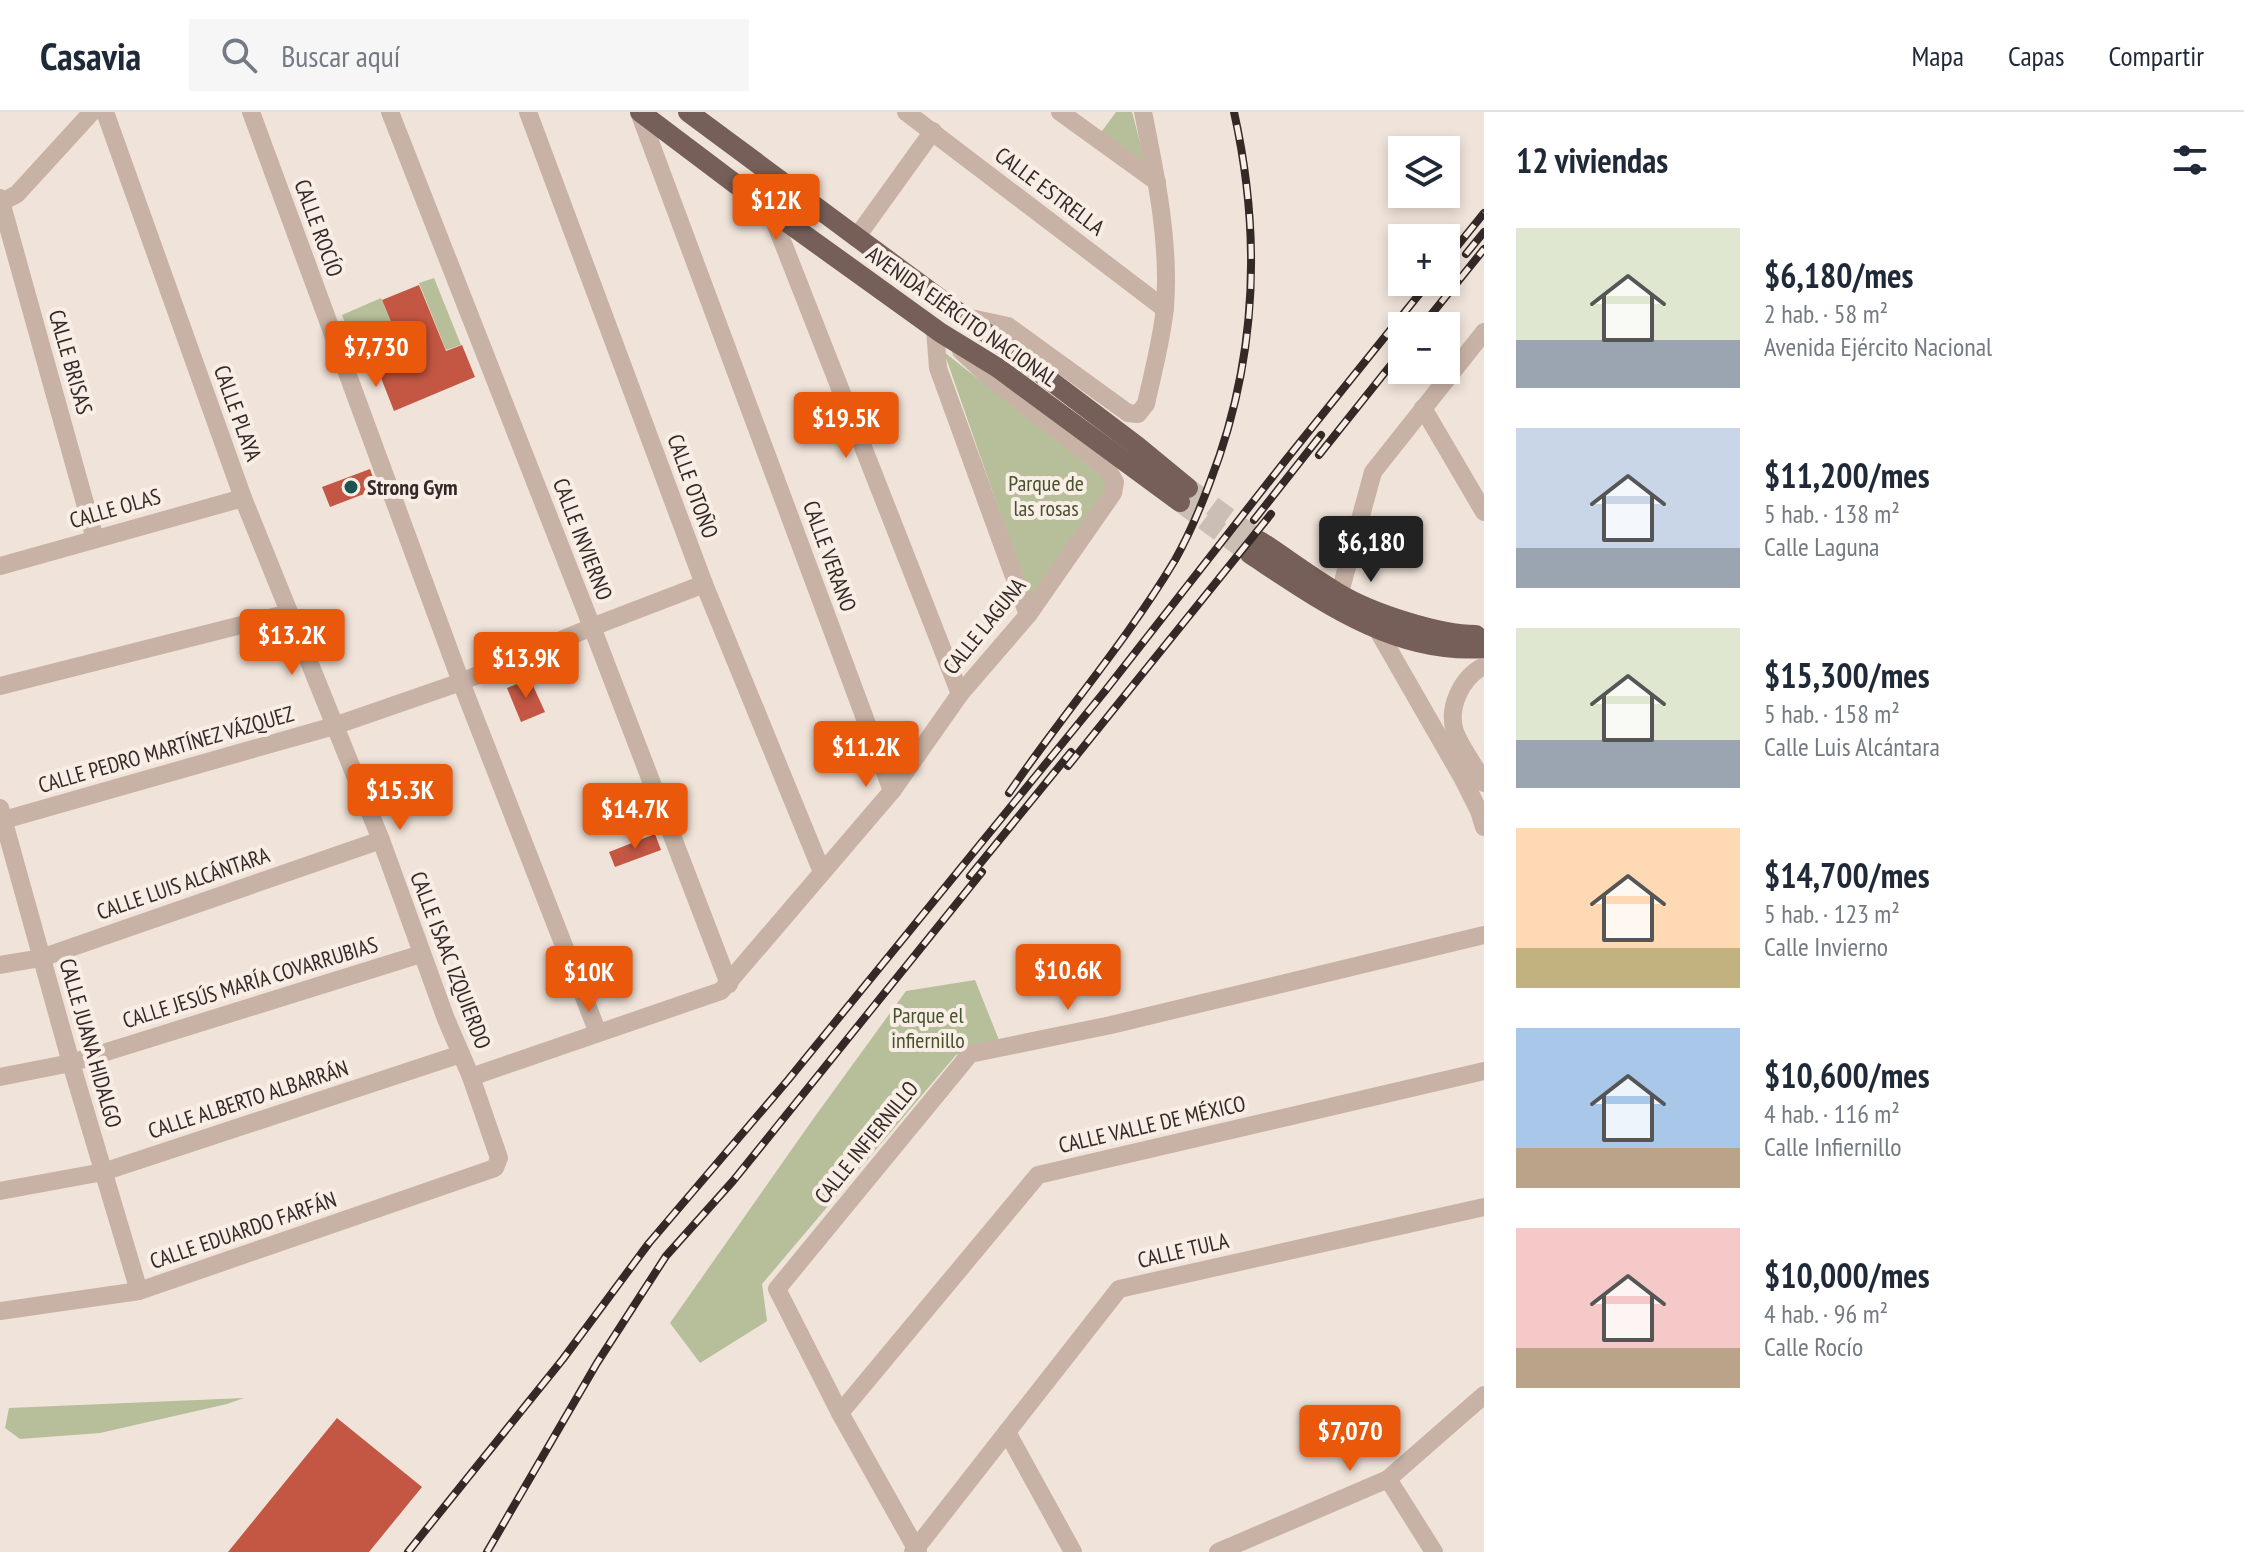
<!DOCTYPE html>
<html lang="es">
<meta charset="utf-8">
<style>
body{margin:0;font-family:"PT Sans Narrow",sans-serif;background:#f6f6f7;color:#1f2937;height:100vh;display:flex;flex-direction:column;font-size:30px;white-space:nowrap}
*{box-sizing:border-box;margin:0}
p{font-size:26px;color:#747a83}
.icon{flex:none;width:44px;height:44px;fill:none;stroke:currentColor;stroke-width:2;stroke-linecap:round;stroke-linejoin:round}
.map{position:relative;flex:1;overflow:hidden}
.panel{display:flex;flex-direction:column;background:#fff;width:760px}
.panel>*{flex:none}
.buttons{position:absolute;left:1388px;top:24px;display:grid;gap:16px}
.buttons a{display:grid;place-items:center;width:72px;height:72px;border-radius:0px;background:#fff;box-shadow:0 4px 12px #0003;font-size:40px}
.price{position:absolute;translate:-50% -68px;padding:0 18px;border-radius:8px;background:#ea580c;color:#fff;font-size:26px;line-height:52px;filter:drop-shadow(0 2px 4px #0008)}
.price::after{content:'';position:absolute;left:50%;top:48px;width:24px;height:18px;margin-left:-12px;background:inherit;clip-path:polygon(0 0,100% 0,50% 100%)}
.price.active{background:#222;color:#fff}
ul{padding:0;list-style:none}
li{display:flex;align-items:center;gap:24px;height:200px;padding:0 32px}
li span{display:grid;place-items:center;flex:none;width:224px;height:160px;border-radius:0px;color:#555}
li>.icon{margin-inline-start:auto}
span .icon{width:96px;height:96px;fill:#fffc;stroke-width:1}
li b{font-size:34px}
h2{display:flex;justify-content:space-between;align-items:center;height:96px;padding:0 32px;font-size:34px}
header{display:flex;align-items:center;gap:48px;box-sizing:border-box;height:112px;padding:0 40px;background:#fff;border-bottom:2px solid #e0e1e3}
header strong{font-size:38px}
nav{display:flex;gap:44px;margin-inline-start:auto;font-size:28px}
.search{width:560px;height:72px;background:#f6f6f7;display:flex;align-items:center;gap:20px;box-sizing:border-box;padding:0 28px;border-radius:0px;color:#747a83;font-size:30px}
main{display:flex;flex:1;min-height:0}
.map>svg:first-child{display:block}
</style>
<header>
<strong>Casavia</strong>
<div class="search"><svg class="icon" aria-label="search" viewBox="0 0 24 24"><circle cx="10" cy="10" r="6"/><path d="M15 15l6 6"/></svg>Buscar aquí</div>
<nav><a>Mapa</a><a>Capas</a><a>Compartir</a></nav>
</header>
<main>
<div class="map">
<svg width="1484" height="1440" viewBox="0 0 1484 1440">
<rect width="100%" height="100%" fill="#f0e3d9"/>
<g fill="#b6bf99">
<path d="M1116 0H1132L1147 57 1099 23Z"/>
<path d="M434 166 461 233 446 238 419 171Z"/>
<path d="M381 186 403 242 377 253 374 246 360 251 342 203Z"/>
<path d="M944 240 1112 372 1030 487Z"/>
<path d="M975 868 999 928 956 943 762 1172 767 1209 700 1251 670 1211 811 1010 906 879Z"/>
<path d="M244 1286 227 1292 100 1321 20 1327 5 1316 9 1296Z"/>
</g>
<g fill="#c35744">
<path d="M419 173 446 239 462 233 475 265 394 299 376 253 404 242 382 188Z"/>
<path d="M370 357 377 377 330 395 322 375Z"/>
<path d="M530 567 545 600 521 610 507 576Z"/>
<path d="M655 722 661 738 615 755 609 740Z"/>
<path d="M337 1306 422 1375 369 1440H228Z"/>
</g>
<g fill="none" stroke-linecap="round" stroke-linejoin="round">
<g stroke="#cabeb5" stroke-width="20" stroke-dasharray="20 10" stroke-linecap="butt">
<path d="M1188 376 1260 429"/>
<path d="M1180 390 1250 442"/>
</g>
<g stroke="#c8b2a5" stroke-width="18">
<path d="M251 0 461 570 598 921"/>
<path d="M390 0 592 515 729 872"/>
<path d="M528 0 704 472 822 760"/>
<path d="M639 0 892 679"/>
<path d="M906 0 1165 197"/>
<path d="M1060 0 1157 70"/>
<path d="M0 86 95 427"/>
<path d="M0 91 17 82 92 0"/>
<path d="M770 98 960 582"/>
<path d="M856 126 933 19"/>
<path d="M966 205 1008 214 1128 301 1138 302 1146 292C1153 260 1162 227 1165 195 1170 130 1156 64 1143 0"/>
<path d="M935 217 938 256 1028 503"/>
<path d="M1423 296 1484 400"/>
<path d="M0 454 243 386"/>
<path d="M1342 473 1373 360 1484 220"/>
<path d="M1377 517 1463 667 1479 699 1484 715"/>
<path d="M1484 554C1462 565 1447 595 1455 620 1461 636 1476 655 1484 671"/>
<path d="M0 574 289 501"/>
<path d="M0 696 71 951 139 1179"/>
<path d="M0 709 334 614 461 570 592 515 704 472"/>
<path d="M0 853 41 846 381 728"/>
<path d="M0 965 71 951 421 842"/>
<path d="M471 965 721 879 892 679 960 582 1028 503 1113 381 1115 370 1108 358 989 265 961 239"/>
<path d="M0 1079 103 1060 461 942"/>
<path d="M0 1199 139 1179 495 1056 499 1046 471 965 446 907 381 728 243 386 105 0"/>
<path d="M840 1301 1038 1063 1484 959"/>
<path d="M1007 1320 1073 1440"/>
<path d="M1388 1367 1434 1440"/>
<path d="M913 1440 1119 1177 1484 1095"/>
<path d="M918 1440 840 1301 777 1177 970 942 1111 913 1484 823"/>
<path d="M1218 1440 1388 1367 1484 1283"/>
</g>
<g stroke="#765f58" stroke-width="20">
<path d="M640 0 770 98 941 221 998 256 1180 390"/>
<path d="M688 0 1051 269 1137 334 1188 376"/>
<path d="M1260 429C1286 446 1311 465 1338 481 1371 501 1439 523 1476 523"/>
<path d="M1250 442C1320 488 1395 543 1484 536"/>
</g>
<defs>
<g id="rail">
<path d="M1466 142 1484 120"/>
<path d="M1446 148 1484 101"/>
<path d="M1422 214 1484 137"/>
<path d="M1319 343 1402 239"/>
<path d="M1254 408 1321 323"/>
<path d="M1068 654 1271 402"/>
<path d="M1009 681C1063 602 1126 530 1175 448 1189 423 1200 397 1210 370 1257 249 1262 126 1234 0"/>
<path d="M970 764 1071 640"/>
<path d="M408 1440 563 1247 649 1131 788 968 1105 579 1285 349 1429 170"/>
<path d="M487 1440 597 1251 666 1144 733 1069 982 760"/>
</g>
</defs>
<use href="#rail" stroke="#342926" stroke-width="8"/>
<use href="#rail" stroke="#f8eee5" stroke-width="5" stroke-dasharray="15" stroke-linecap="butt"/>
</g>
<circle fill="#1d5452" stroke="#f8eee5" stroke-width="3" cx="351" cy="375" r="8"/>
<g text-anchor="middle" stroke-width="8" stroke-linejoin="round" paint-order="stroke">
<g font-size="22" fill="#342926" stroke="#f8eee5">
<text transform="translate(1050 79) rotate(37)" y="8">CALLE ESTRELLA</text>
<text transform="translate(319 116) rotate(70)" y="8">CALLE ROCÍO</text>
<text transform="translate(962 204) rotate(35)" y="8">AVENIDA EJÉRCITO NACIONAL</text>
<text transform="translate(71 250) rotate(74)" y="8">CALLE BRISAS</text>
<text transform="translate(238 301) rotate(70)" y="8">CALLE PLAYA</text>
<text transform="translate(693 374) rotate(70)" y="8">CALLE OTOÑO</text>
<text transform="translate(115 396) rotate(-16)" y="8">CALLE OLAS</text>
<text transform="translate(583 427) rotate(69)" y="8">CALLE INVIERNO</text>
<text transform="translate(830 444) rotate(70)" y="8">CALLE VERANO</text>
<text transform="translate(984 514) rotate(-51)" y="8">CALLE LAGUNA</text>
<text transform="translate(166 637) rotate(-16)" y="8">CALLE PEDRO MARTÍNEZ VÁZQUEZ</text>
<text transform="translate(183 771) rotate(-19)" y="8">CALLE LUIS ALCÁNTARA</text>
<text transform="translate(451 848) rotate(69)" y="8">CALLE ISAAC IZQUIERDO</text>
<text transform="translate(250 870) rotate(-17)" y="8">CALLE JESÚS MARÍA COVARRUBIAS</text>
<text transform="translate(91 931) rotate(74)" y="8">CALLE JUANA HIDALGO</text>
<text transform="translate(248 987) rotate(-18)" y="8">CALLE ALBERTO ALBARRÁN</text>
<text transform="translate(1152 1012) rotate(-13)" y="8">CALLE VALLE DE MÉXICO</text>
<text transform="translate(866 1030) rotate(-51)" y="8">CALLE INFIERNILLO</text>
<text transform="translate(243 1118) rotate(-19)" y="8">CALLE EDUARDO FARFÁN</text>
<text transform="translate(1183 1138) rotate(-13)" y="8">CALLE TULA</text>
</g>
<g font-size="22" fill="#47512b" stroke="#f8eee5">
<text x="1046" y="379">Parque de<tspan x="1046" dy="25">las rosas</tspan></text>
<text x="928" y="911">Parque el<tspan x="928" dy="25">infiernillo</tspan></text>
</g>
<g font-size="22" font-weight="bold" fill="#342926" stroke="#f8eee5" text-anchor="start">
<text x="367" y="383">Strong Gym</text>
</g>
</g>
</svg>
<div class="buttons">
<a><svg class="icon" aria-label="layers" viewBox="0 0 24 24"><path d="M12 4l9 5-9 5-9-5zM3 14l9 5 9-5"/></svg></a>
<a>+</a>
<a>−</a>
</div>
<b class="price" style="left:776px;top:130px">$12K</b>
<b class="price" style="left:376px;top:277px">$7,730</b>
<b class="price" style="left:846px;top:348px">$19.5K</b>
<b class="price active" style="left:1371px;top:472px">$6,180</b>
<b class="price" style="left:292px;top:565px">$13.2K</b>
<b class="price" style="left:526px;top:588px">$13.9K</b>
<b class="price" style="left:866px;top:677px">$11.2K</b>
<b class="price" style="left:400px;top:720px">$15.3K</b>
<b class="price" style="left:635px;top:739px">$14.7K</b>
<b class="price" style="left:1068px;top:900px">$10.6K</b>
<b class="price" style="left:589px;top:902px">$10K</b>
<b class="price" style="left:1350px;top:1361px">$7,070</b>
</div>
<section class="panel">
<h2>12 viviendas<svg class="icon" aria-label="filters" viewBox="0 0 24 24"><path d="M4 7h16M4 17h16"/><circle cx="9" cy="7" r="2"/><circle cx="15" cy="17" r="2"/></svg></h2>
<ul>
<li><span style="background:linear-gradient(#dfe7d0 70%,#9aa5b1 0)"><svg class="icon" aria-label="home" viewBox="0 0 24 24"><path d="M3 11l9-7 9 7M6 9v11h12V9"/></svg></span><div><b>$6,180/mes</b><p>2 hab. · 58 m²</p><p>Avenida Ejército Nacional</p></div></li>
<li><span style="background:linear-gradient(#c9d6e8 75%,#9aa5b1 0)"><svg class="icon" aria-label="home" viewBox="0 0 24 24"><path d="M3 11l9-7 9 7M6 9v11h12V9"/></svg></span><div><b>$11,200/mes</b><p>5 hab. · 138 m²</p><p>Calle Laguna</p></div></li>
<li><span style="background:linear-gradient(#dfe7d0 70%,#9aa5b1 0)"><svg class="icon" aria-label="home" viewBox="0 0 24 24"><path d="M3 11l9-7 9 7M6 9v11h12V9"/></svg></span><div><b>$15,300/mes</b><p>5 hab. · 158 m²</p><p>Calle Luis Alcántara</p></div></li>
<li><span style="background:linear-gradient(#ffd9b3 75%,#c2b280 0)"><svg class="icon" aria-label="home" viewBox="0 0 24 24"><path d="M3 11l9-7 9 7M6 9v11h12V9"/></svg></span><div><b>$14,700/mes</b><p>5 hab. · 123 m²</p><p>Calle Invierno</p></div></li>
<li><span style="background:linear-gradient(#a9c7e8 75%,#b9a48a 0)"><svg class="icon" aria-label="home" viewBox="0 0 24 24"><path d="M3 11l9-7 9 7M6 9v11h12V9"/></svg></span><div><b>$10,600/mes</b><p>4 hab. · 116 m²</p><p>Calle Infiernillo</p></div></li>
<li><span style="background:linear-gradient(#f6c9c9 75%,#b9a48a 0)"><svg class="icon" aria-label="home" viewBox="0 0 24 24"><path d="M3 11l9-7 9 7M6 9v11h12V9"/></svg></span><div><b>$10,000/mes</b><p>4 hab. · 96 m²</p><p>Calle Rocío</p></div></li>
</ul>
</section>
</main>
